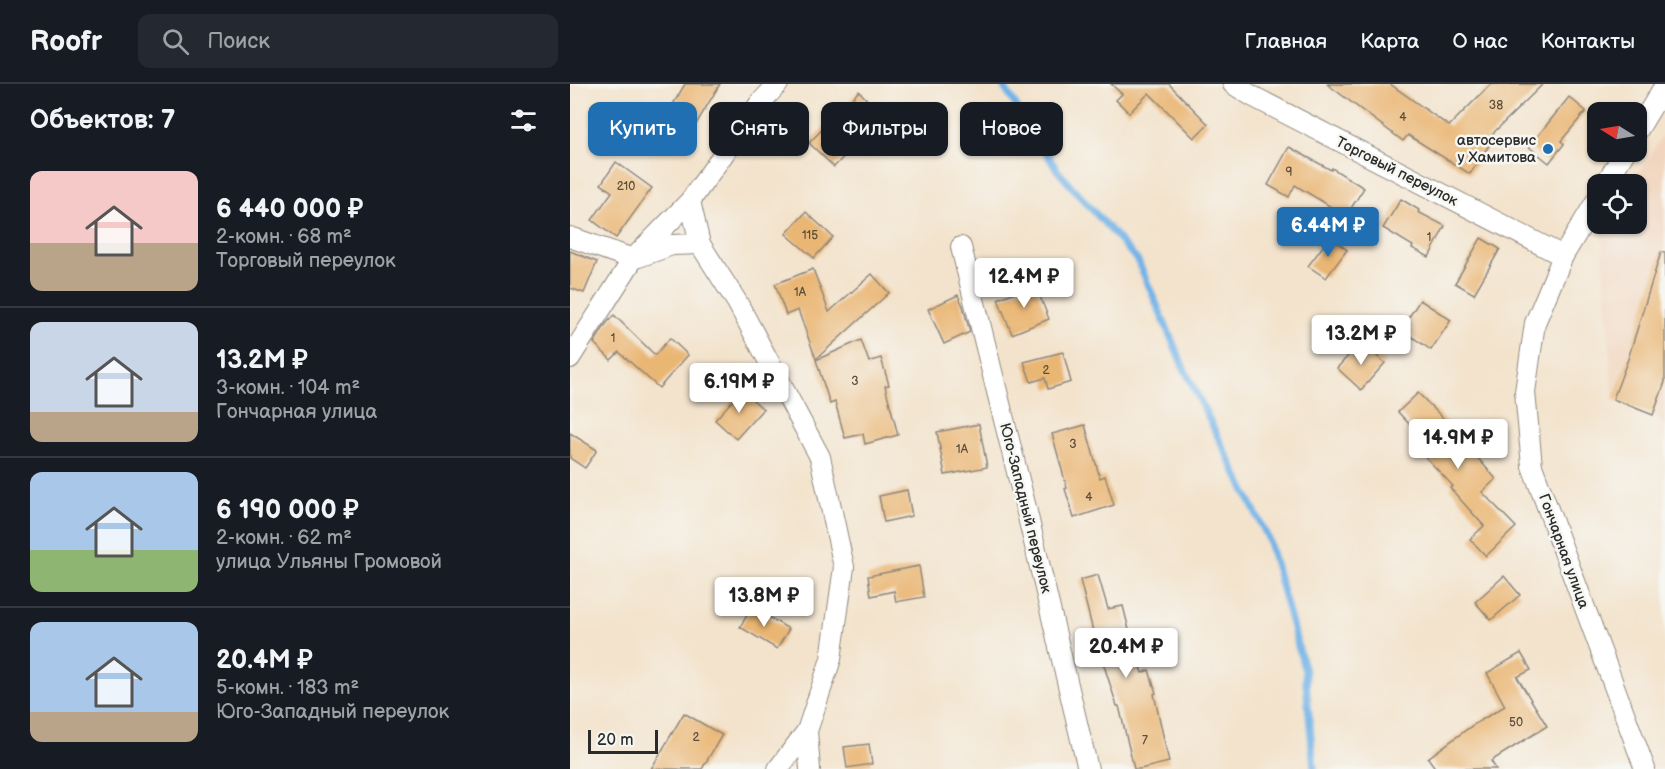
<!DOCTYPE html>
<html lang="ru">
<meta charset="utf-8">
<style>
body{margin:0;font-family:"Balsamiq Sans",sans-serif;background:#242831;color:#f1f3f6;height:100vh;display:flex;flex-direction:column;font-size:22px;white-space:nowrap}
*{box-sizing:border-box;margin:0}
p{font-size:20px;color:#9ea1a6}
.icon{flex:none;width:33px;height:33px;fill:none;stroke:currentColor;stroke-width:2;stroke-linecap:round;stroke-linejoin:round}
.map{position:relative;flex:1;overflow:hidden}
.details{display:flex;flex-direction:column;background:#171b24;width:570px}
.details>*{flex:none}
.banner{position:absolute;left:18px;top:18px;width:570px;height:54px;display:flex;gap:12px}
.needle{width:39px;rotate:281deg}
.tools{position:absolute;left:1017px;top:18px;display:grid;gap:12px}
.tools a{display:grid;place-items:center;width:60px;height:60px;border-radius:12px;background:#171b24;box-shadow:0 2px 4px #0004;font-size:30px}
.scale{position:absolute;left:18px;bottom:15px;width:70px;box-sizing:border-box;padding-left:6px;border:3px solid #2b2b2b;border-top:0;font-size:16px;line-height:21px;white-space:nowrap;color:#2b2b2b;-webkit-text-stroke:4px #f6f6f2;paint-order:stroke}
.price{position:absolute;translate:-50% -51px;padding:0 14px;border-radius:6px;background:#fff;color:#222;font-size:20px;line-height:39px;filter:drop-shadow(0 2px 3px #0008)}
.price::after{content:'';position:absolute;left:50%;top:36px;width:18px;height:14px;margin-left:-9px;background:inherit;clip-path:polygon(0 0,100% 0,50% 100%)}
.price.on{background:#1f6fb2;color:#fff}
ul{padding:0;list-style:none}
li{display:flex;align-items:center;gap:18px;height:150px;padding:0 30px}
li+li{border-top:2px solid #363941}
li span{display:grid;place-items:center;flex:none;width:168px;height:120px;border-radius:12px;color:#555}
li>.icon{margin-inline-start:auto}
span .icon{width:72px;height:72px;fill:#fffc;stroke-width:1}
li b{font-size:26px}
h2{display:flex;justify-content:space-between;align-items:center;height:72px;padding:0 30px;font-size:26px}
.pill{padding:0 21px;border-radius:12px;background:#171b24;box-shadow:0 2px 4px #0004;font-size:21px;line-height:54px}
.pill.on{background:#1f6fb2;color:#fff}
header{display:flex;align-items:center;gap:36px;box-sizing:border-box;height:84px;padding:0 30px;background:#171b24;border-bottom:2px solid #363941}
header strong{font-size:28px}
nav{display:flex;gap:33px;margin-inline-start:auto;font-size:21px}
.search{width:420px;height:54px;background:#242831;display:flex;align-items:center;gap:15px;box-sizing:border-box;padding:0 21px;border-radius:12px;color:#9ea1a6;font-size:22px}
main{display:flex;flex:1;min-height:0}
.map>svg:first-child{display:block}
</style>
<header>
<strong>Roofr</strong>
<div class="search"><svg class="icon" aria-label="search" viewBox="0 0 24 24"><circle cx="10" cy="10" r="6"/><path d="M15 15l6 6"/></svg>Поиск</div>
<nav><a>Главная</a><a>Карта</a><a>О нас</a><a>Контакты</a></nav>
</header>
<main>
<section class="details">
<h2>Объектов: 7<svg class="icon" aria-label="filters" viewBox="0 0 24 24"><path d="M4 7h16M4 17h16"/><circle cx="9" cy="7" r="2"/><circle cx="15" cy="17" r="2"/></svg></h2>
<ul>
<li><span style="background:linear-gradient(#f6c9c9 60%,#b9a48a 0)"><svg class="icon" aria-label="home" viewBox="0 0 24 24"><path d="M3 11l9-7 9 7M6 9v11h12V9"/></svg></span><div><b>6 440 000 ₽</b><p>2-комн. · 68 m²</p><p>Торговый переулок</p></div></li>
<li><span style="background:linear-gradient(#c9d6e8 75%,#b9a48a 0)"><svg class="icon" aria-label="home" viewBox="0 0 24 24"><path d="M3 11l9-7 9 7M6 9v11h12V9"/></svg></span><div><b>13.2M ₽</b><p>3-комн. · 104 m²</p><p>Гончарная улица</p></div></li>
<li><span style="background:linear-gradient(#a9c7e8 65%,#8fb573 0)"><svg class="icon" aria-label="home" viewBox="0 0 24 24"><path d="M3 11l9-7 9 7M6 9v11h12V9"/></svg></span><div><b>6 190 000 ₽</b><p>2-комн. · 62 m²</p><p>улица Ульяны Громовой</p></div></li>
<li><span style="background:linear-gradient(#a9c7e8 75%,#b9a48a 0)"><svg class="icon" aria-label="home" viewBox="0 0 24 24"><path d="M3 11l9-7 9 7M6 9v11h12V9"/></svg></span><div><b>20.4M ₽</b><p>5-комн. · 183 m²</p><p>Юго-Западный переулок</p></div></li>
</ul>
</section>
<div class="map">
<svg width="1095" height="685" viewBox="0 0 1095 685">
<rect width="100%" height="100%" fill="#f6f6f2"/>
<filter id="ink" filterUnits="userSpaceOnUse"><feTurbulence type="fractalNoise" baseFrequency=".0167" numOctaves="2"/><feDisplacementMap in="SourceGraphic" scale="12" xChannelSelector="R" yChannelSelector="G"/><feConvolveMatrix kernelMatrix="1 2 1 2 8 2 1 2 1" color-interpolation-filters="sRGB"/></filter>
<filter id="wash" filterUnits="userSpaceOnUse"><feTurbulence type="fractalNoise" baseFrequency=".008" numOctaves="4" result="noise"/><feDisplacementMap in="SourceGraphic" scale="24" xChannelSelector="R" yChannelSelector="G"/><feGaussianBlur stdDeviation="1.35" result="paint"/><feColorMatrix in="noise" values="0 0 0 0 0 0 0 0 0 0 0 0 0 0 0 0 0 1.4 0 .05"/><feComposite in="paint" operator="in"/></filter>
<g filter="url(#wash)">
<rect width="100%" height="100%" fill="#f3e3cc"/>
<path fill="#f2d5be" d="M1095 48V341L1083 331 1043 315 1031 145 1035 140H1066V100H1061Z"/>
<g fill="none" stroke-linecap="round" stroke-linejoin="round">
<path stroke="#72b4e7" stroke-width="7" d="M432 0 487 86 568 177 613 282 698 454 735 587 744 685"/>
</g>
<g id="blocks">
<g fill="#eab673">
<path d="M115 0H150L125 42 99 27Z"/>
<path d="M541 0H599L638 40 624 54 579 9 559 29 546 16 552 10Z"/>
<path d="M757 0H820L879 42 921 0H973L915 57 920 60 900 90 838 51 833 57Z"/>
<path d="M289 7 310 30 278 60 282 64 264 83 239 59Z"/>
<path d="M999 13 1016 27 991 57 994 60 979 79 959 63Z"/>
<path d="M719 63 761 86 762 84 794 104 776 132 725 101 719 113 698 101Z"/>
<path d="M46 78 82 104 46 154 22 136 42 108 31 100Z"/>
<path d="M831 115 849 126 848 128 875 142 859 173 842 164 843 162 813 144Z"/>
<path d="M236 128 263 153 244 174 216 150Z"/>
<path d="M760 153 777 166 756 194 738 182Z"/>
<path d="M911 154 930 165 904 210 885 199Z"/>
<path d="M0 167 27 178 14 209 0 204Z"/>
<path d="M1091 168 1095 169V298L1083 331 1043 315 1058 275Z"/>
<path d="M243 185 259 228 302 190 319 209 246 275 228 226 216 231 205 200Z"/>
<path d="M465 200 479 235 442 250 428 215Z"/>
<path d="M388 211 393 222 400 248 374 260 358 225Z"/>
<path d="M850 216 881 236 861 266 831 245Z"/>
<path d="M44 231 85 271 100 254 118 271 89 304 49 268 41 276 24 259 36 240Z"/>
<path d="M291 256 299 278 311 274 319 301 315 302 328 351 295 360 293 350 275 354 265 318 260 320 246 276Z"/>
<path d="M791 258 815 279 791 306 767 284Z"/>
<path d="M493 268 501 298 478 305 475 294 461 298 454 278Z"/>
<path d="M172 306 193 325 166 355 145 336Z"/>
<path d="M848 309 901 362 899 364 926 395 912 408 946 443 916 472 900 455 914 442 880 404 883 402 844 361 852 354 828 328Z"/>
<path d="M409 340 417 383 375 391 367 348Z"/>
<path d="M515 341 530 394 535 392 544 421 504 434 495 405 497 404 482 350Z"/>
<path d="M0 349 27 366 15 384 0 374Z"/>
<path d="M337 406 342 432 314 438 309 412Z"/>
<path d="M349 482 354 513 326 518 324 507 301 512 298 492Z"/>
<path d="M528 491 538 525 553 522 563 562 572 589 579 586 586 609 584 610 599 678 570 685H564L549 622H547L523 547 510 496Z"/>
<path d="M934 492 950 511 921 536 905 518Z"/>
<path d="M182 523 219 545 207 565 170 543Z"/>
<path d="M951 569 961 586 947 593 977 642 921 677 926 685H866L858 674 903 641 935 622 917 589Z"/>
<path d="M114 629 152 651 132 685H81Z"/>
<path d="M299 660 302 680 277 684 274 663Z"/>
</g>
</g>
</g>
<g filter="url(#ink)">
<use href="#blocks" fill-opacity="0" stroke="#8f877c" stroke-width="1.5"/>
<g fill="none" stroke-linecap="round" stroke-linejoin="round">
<defs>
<g id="street">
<path d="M663 0 682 12 993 172"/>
<path d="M1066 49 1095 1"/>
<path d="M1035 100 1055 68"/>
<path d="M1028 114 993 172 965 239 955 308 962 382 1075 685"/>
<path d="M120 117 130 160 167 218 250 373 274 483 261 575 237 647 240 685"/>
<path d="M0 153 63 175 102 161 130 160"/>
<path d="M391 163 455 420 518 685"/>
<path d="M0 274 63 175 120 117 190 19 208 0"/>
<path d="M208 685 237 647"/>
</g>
</defs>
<use href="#street" stroke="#8f877c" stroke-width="22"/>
<use href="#street" stroke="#fff" stroke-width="20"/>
</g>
</g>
<circle fill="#1f6fb2" stroke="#f6f6f2" stroke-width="2" cx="978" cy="65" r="6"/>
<g text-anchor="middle" stroke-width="5" stroke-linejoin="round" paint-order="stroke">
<g font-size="12" fill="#5b4e3d">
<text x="926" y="25">38</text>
<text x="833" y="37">4</text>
<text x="719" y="92">9</text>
<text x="56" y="106">210</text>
<text x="240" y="155">115</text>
<text x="859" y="157">1</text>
<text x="230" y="212">1А</text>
<text x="43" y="258">1</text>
<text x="476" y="290">2</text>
<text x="285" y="301">3</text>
<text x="503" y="364">3</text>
<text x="392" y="369">1А</text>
<text x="519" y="417">4</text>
<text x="946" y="642">50</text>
<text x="126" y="657">2</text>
<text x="575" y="660">7</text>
</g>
<g font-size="15" fill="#2b2b2b" stroke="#f6f6f2" text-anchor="end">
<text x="966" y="61">автосервис<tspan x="966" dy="17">у Хамитова</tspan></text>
</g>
<g font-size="15" fill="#2b2b2b" stroke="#f6f6f2">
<text transform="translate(827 87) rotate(27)" y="5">Торговый переулок</text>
<text transform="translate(456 424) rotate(76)" y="5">Юго-Западный переулок</text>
<text transform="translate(994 467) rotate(70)" y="5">Гончарная улица</text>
</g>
</g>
</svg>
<div class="tools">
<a><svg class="needle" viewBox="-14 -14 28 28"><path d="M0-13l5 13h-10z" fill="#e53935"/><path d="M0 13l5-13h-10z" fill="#9ea1a6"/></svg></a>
<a><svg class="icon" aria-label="locate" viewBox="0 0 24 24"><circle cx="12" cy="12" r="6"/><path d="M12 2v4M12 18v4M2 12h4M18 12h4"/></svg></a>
</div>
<div class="scale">20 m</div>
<b class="price on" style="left:758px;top:174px">6.44M ₽</b>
<b class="price" style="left:454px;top:225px">12.4M ₽</b>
<b class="price" style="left:791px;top:282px">13.2M ₽</b>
<b class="price" style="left:169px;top:330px">6.19M ₽</b>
<b class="price" style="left:888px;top:386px">14.9M ₽</b>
<b class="price" style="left:194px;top:544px">13.8M ₽</b>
<b class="price" style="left:556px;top:595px">20.4M ₽</b>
<div class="banner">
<a class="pill on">Купить</a>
<a class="pill">Снять</a>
<a class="pill">Фильтры</a>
<a class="pill">Новое</a>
</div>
</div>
</main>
